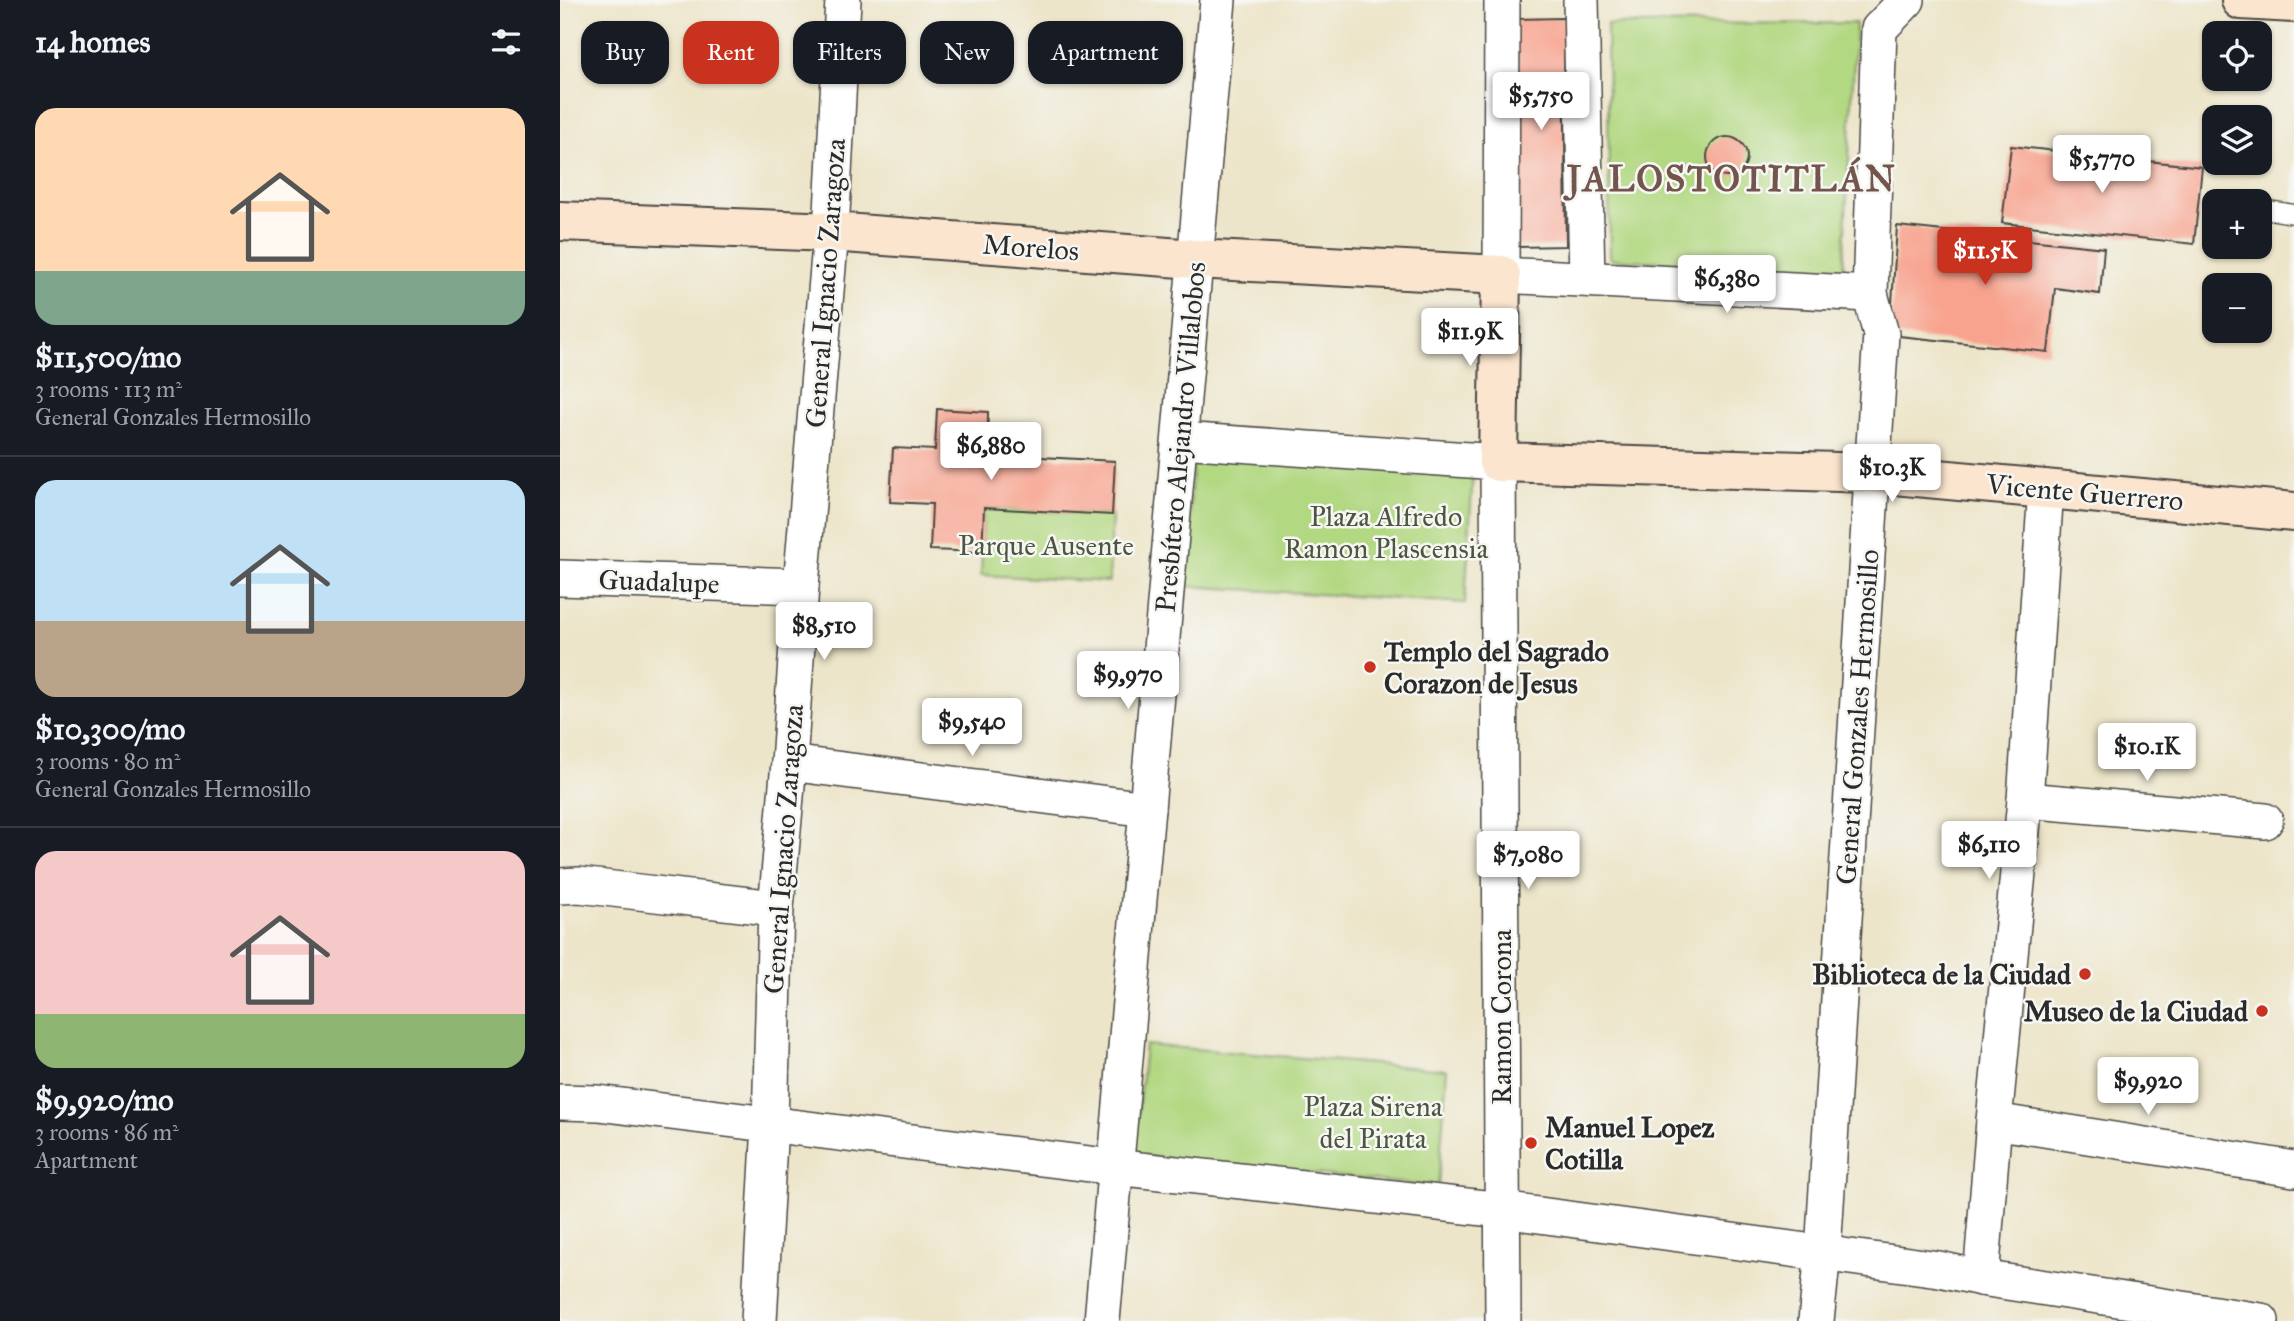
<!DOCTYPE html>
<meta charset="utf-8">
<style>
body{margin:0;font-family:"IM FELL Great Primer",serif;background:#242831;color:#f1f3f6;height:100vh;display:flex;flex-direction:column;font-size:26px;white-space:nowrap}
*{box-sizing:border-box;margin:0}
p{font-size:23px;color:#9ea1a6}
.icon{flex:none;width:38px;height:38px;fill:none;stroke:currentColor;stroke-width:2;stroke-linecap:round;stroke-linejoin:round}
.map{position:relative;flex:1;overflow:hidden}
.panel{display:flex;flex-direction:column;background:#171b24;width:560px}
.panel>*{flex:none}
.banner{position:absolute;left:21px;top:21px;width:665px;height:63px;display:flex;gap:14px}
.tools{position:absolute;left:1642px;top:21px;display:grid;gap:14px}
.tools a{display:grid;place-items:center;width:70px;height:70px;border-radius:14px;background:#171b24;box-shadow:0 2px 5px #0004;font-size:35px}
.price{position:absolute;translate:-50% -60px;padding:0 16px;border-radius:7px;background:#fff;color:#222;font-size:23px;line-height:46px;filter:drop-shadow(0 2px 4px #0008)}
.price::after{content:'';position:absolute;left:50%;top:42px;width:21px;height:16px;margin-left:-10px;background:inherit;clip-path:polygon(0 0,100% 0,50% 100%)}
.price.on{background:#c8321e;color:#fff}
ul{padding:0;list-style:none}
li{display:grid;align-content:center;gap:14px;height:371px;padding:0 35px}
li+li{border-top:2px solid #363941}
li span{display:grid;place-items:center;height:217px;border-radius:21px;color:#555}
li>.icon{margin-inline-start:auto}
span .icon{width:126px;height:126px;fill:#fffc;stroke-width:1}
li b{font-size:30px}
h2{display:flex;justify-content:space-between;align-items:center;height:84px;padding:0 35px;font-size:30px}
.tag{padding:0 24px;border-radius:21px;background:#171b24;box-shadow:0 2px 5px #0004;font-size:24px;line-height:63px}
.tag.on{background:#c8321e;color:#fff}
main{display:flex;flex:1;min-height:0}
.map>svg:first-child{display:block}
</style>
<main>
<section class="panel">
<h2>14 homes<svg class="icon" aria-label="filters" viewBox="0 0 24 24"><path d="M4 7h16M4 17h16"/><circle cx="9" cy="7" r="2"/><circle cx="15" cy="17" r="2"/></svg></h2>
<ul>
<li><span style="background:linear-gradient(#ffd9b3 75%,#7fa58c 0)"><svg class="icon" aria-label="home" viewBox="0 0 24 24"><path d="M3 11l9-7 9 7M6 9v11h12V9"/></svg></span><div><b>$11,500/mo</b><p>3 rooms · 113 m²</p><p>General Gonzales Hermosillo</p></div></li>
<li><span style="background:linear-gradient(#bfe0f5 65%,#b9a48a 0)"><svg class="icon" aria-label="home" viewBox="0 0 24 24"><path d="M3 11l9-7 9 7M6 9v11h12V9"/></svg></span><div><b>$10,300/mo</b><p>3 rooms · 80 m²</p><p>General Gonzales Hermosillo</p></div></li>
<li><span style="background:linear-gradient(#f6c9c9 75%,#8fb573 0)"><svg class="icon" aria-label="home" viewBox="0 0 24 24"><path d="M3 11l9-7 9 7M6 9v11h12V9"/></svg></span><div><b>$9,920/mo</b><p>3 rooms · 86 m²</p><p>Apartment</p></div></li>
</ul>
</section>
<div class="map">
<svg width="1734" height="1321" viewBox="0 0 1734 1321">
<rect width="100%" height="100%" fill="#f6f6f2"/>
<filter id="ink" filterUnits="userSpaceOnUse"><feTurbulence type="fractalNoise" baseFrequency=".0143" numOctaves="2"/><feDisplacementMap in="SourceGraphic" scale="14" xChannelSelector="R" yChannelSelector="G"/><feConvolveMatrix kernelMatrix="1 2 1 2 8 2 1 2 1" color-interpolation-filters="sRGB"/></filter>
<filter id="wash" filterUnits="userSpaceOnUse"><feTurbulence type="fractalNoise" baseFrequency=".00686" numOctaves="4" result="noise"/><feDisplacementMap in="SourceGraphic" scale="28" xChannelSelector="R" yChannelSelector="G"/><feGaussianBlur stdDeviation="1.57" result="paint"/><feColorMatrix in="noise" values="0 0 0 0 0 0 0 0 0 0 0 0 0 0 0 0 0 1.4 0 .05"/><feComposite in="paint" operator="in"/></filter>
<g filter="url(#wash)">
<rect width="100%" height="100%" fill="#ede5c9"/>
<g fill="#b2d882" stroke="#6e8256" stroke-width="2">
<path d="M1296 23 1283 272 1050 259 1047 24Z"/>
<path d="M633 456 913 472 905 603 626 586Z"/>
<path d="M424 508 552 515 549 582 421 575Z"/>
<path d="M585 1045 887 1070 878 1187 574 1155Z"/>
</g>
<g id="blocks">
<g fill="#f8a38e">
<path d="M1004 18 1006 246 957 247 955 19Z"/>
<circle cx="1167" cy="157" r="20"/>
<path d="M1451 146 1642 167 1634 244 1442 223Z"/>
<path d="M1337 226 1544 248 1540 294 1495 288 1488 352 1330 335Z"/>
<path d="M377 409 428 412 427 454 555 461 552 515 424 508 422 552 370 550 372 504 330 502 333 448 375 450Z"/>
</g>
</g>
</g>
<g filter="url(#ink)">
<use href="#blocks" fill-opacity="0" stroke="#484743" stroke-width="2"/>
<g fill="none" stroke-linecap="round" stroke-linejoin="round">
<defs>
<path id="lane" d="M1702 209 1734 214"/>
<g id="street">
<path d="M942 0 941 275 1310 294"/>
<path d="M1021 0 1027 279"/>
<path d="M620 440 938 462 943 1321"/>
<path d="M0 578 241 586"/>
<path d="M229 763 587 809"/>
<path d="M1465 800 1705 821"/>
<path d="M0 886 19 885 216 908"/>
<path d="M0 1102 38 1103 554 1167 942 1210 1379 1269 1421 1278 1701 1321"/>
<path d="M1434 1121 1734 1169"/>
<path d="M1421 1278 1434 1121 1465 800 1486 488"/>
<path d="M199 1321 210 1124 216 908 229 763 241 586 271 232 283 0"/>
<path d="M542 1321 658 0"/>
<path d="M1256 1321 1263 1252 1321 334 1310 294 1319 29 1347 0"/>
</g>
<g id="secondary">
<path d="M1681 0 1734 3"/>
<path d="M0 221 271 232 635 259 941 275 938 462 1313 473 1734 512"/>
</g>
</defs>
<use href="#lane" stroke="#484743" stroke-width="21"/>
<use href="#street" stroke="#484743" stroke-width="38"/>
<use href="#secondary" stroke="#484743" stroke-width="42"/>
<use href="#lane" stroke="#fff" stroke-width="18"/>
<use href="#street" stroke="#fff" stroke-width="35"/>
<use href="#secondary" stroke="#fbe5cf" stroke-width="38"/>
</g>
</g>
<g fill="#c8321e" stroke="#f6f6f2" stroke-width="2.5">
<circle cx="810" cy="667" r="7"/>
<circle cx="1525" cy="974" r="7"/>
<circle cx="1702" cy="1011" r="7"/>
<circle cx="971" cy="1143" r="7"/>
</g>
<g text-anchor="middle" stroke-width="5" stroke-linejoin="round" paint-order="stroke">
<g font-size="28" fill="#2b2b2b" stroke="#f6f6f2">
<text transform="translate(471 247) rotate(4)" y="10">Morelos</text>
<text transform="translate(265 283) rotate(-86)" y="10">General Ignacio Zaragoza</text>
<text transform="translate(620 437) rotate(-85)" y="10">Presbítero Alejandro Villalobos</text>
<text transform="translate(1525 492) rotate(5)" y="10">Vicente Guerrero</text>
<text transform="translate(99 581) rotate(2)" y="10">Guadalupe</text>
<text transform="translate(1297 717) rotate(-86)" y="10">General Gonzales Hermosillo</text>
<text transform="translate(223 849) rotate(-86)" y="10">General Ignacio Zaragoza</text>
<text transform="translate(941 1017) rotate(-90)" y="10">Ramon Corona</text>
</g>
<g font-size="28" fill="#4d5641" stroke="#f6f6f2">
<text x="826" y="526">Plaza Alfredo<tspan x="826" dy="32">Ramon Plascensia</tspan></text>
<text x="486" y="555">Parque Ausente</text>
<text x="813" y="1116">Plaza Sirena<tspan x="813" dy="32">del Pirata</tspan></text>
</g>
<g font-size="28" font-weight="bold" fill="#2b2b2b" stroke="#f6f6f2" text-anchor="start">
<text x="824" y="661">Templo del Sagrado<tspan x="824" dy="32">Corazon de Jesus</tspan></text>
<text x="1511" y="984" text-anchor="end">Biblioteca de la Ciudad</text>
<text x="1688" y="1021" text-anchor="end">Museo de la Ciudad</text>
<text x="985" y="1137">Manuel Lopez<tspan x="985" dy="32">Cotilla</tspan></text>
</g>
<g font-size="35" font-weight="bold" letter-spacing="2" fill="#73554e" stroke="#f6f6f2">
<text x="1172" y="191">JALOSTOTITLÁN</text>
</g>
</g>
</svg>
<div class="tools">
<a><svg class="icon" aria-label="locate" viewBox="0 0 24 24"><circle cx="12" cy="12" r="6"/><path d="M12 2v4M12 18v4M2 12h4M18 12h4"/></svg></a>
<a><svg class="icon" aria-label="layers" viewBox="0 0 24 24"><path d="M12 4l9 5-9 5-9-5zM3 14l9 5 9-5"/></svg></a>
<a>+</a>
<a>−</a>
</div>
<b class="price" style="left:981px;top:132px">$5,750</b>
<b class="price" style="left:1542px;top:195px">$5,770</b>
<b class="price on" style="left:1425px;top:287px">$11.5K</b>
<b class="price" style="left:1167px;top:315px">$6,380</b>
<b class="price" style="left:910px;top:368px">$11.9K</b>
<b class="price" style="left:431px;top:482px">$6,880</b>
<b class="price" style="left:1332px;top:504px">$10.3K</b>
<b class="price" style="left:264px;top:662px">$8,510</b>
<b class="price" style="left:568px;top:711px">$9,970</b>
<b class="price" style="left:412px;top:758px">$9,540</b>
<b class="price" style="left:1587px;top:783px">$10.1K</b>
<b class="price" style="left:1429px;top:881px">$6,110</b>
<b class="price" style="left:968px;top:891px">$7,080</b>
<b class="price" style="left:1588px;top:1117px">$9,920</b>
<div class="banner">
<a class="tag">Buy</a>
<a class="tag on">Rent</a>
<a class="tag">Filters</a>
<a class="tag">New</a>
<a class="tag">Apartment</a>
</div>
</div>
</main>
